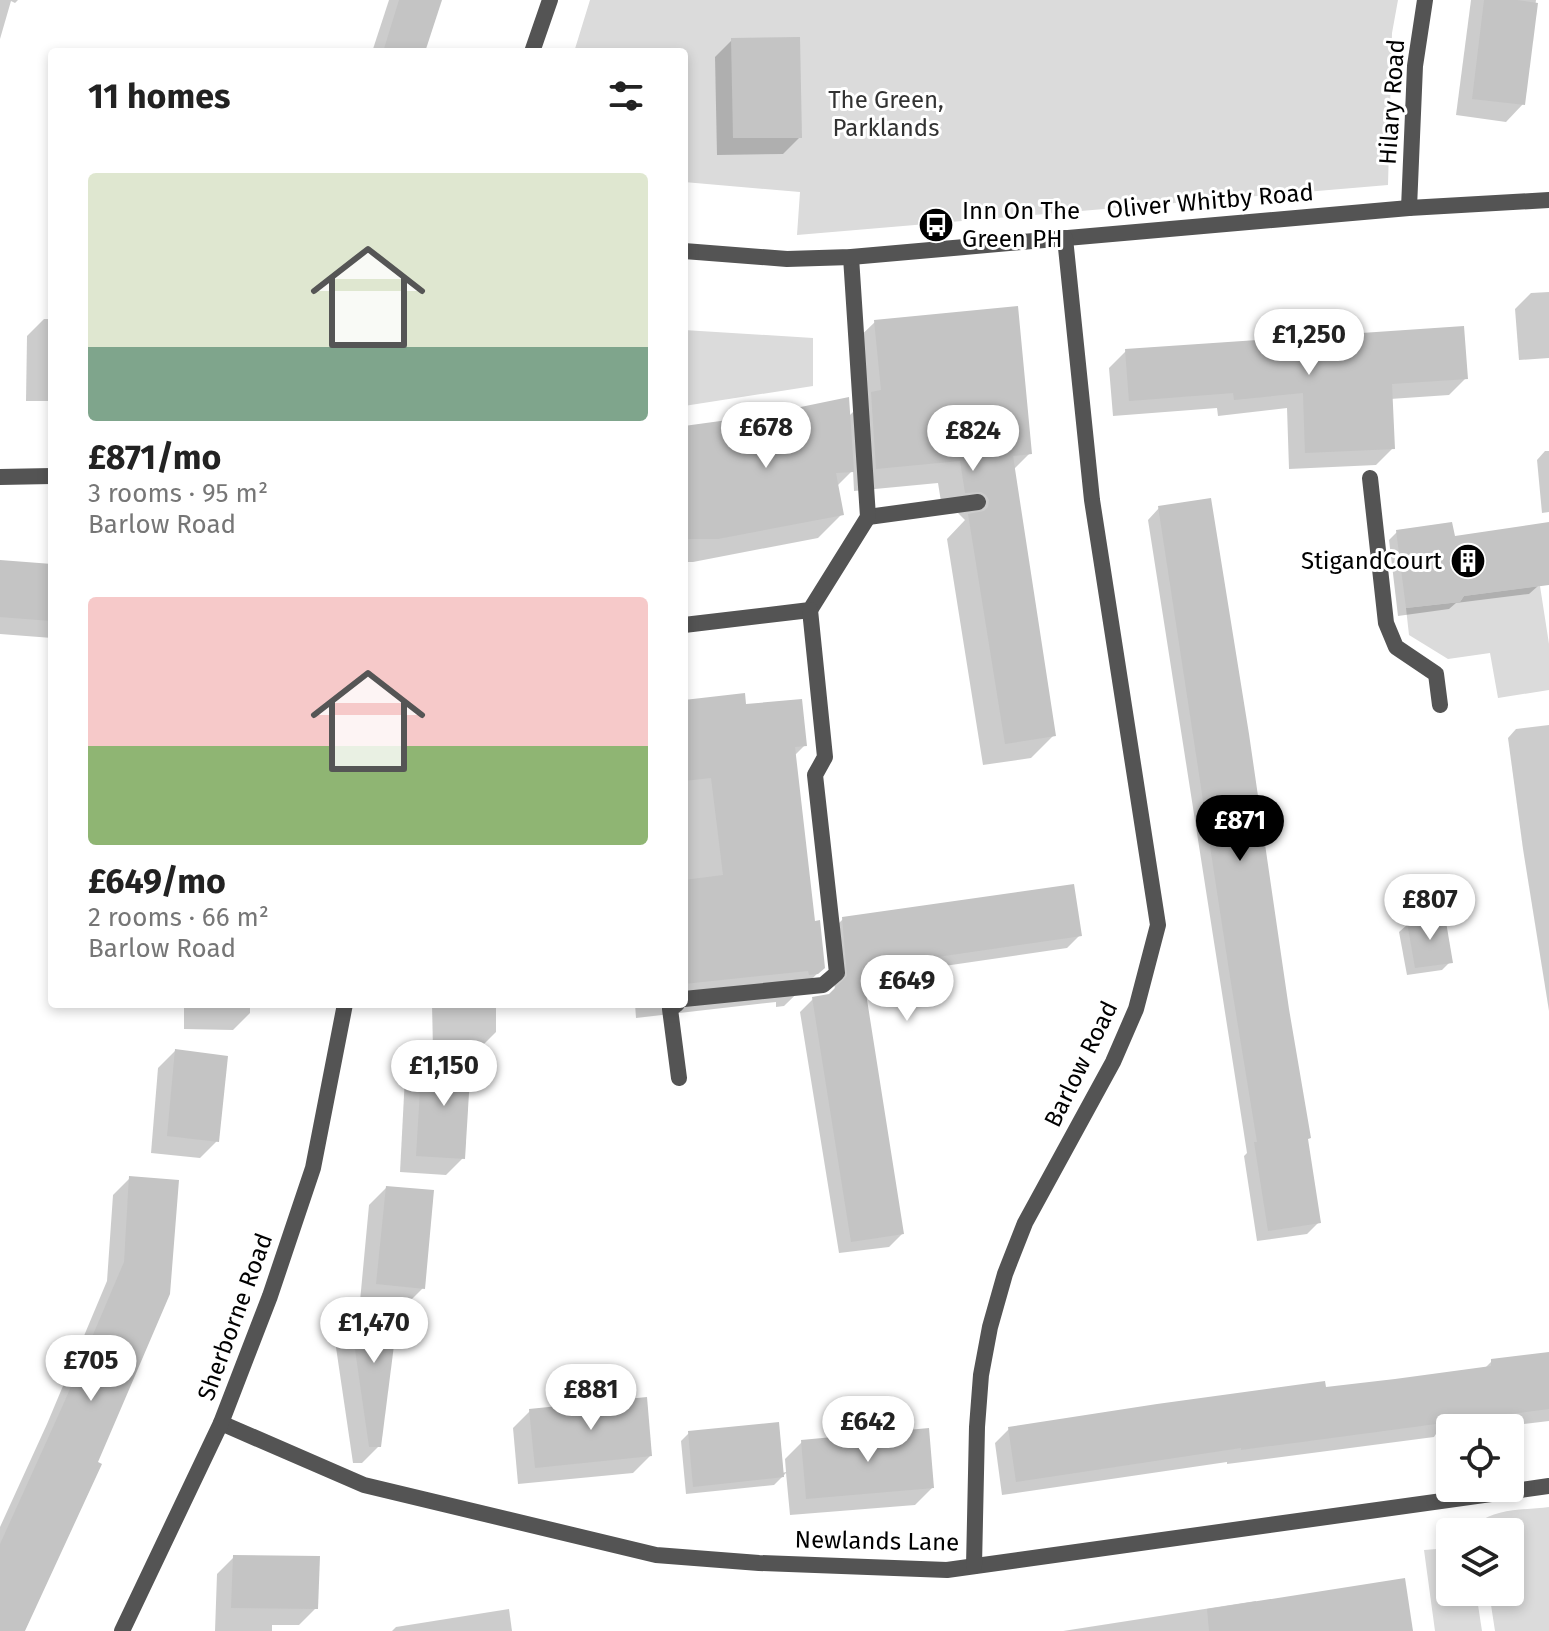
<!DOCTYPE html>
<meta charset="utf-8">
<style>
body{margin:0;font-family:"Fira Sans",sans-serif;background:#f6f6f6;color:#222;height:100vh;display:flex;flex-direction:column;font-size:30px;white-space:nowrap}
*{box-sizing:border-box;margin:0}
p{font-size:26px;color:#767676}
.icon{flex:none;width:44px;height:44px;fill:none;stroke:currentColor;stroke-width:2;stroke-linecap:round;stroke-linejoin:round}
.map{position:relative;flex:1;overflow:hidden}
.details{position:absolute;left:48px;top:48px;width:640px;height:960px;display:flex;flex-direction:column;background:#fff;border-radius:8px;box-shadow:0 4px 12px #0003}
.details>*{flex:none}
.fabs{position:absolute;left:1436px;top:1414px;display:grid;gap:16px}
.fabs a{display:grid;place-items:center;width:88px;height:88px;border-radius:8px;background:#fff;box-shadow:0 4px 12px #0003;font-size:40px}
.price{position:absolute;translate:-50% -68px;padding:0 18px;border-radius:28px;background:#fff;color:#222;font-size:26px;line-height:52px;filter:drop-shadow(0 2px 4px #0008)}
.price::after{content:'';position:absolute;left:50%;top:48px;width:24px;height:18px;margin-left:-12px;background:inherit;clip-path:polygon(0 0,100% 0,50% 100%)}
.price.active{background:#000;color:#fff}
ul{padding:0;list-style:none}
li{display:grid;align-content:center;gap:16px;height:424px;padding:0 40px}
li span{display:grid;place-items:center;height:248px;border-radius:8px;color:#555}
li>.icon{margin-inline-start:auto}
span .icon{width:144px;height:144px;fill:#fffc;stroke-width:1}
li b{font-size:34px}
h2{display:flex;justify-content:space-between;align-items:center;height:96px;padding:0 40px;font-size:34px}
.map>svg:first-child{display:block}
</style>
<div class="map">
<svg width="1549" height="1631" viewBox="0 0 1549 1631">
<rect width="100%" height="100%" fill="#fff"/>
<g fill="#dbdbdb">
<path d="M590 0H1398L1392 33 1388 185 797 235 800 192 684 182V52H574Z"/>
<path d="M684 330 813 338V386L684 406Z"/>
<path d="M1540 586 1549 644V690L1498 698 1490 653 1448 659 1409 635 1406 608 1460 602 1464 596Z"/>
<path d="M1549 1507V1631H1495L1489 1592H1510V1532H1479L1478 1523C1496 1508 1526 1510 1549 1507Z"/>
<path d="M1450 1548V1592H1476L1482 1631H1435L1424 1550Z"/>
</g>
<g fill="#0003">
<path d="M0 0H18L15 3 11 1 0 39Z"/>
<path d="M389 0H440L423 52H372Z"/>
<path d="M1471 0H1536L1523 104 1506 122 1456 115Z"/>
<path d="M732 40 800 137 783 154 717 155 715 57Z"/>
<path d="M1549 292V358L1519 360 1515 309 1531 293Z"/>
<path d="M44 319H52V401H26L27 336Z"/>
<path d="M875 322 1030 453 1013 470 1054 735 1031 758 983 765 947 539 965 520 958 513 943 514 938 483 854 491 853 470 837 486 842 514 818 538 693 562H684V428L848 417 858 407 852 344Z"/>
<path d="M1126 351 1466 378 1449 395 1390 399 1393 448 1376 465 1289 469 1287 408 1218 416 1217 408 1113 416 1109 368Z"/>
<path d="M1545 451H1549V512L1542 513 1537 460Z"/>
<path d="M1159 508 1306 1140 1319 1222 1307 1234 1257 1241 1244 1156 1247 1153 1148 520Z"/>
<path d="M1397 532 1454 538 1538 586 1529 594 1456 603 1449 609 1398 616 1389 540Z"/>
<path d="M0 562 52 566V638L0 634Z"/>
<path d="M684 702 744 707 805 745 794 756 813 923 823 968 784 1006 776 1007V1002L636 1018 635 1004H684V882L688 881 684 851Z"/>
<path d="M1549 725V1011L1523 849 1508 738 1516 729Z"/>
<path d="M843 919 1080 935 1067 948 862 978 902 1234 889 1247 839 1253 800 1012 813 999 830 996 835 991 830 932Z"/>
<path d="M1408 924 1450 962 1442 970 1407 975 1399 932Z"/>
<path d="M184 1004H250V1013L233 1030 184 1029Z"/>
<path d="M432 1004H496V1032L479 1049 433 1050Z"/>
<path d="M175 1051 217 1141 200 1158 151 1153 158 1068Z"/>
<path d="M423 1059 463 1158 446 1175 400 1172 405 1076Z"/>
<path d="M130 1178 177 1182 23 1631H0V1527L47 1424 107 1281 113 1195Z"/>
<path d="M386 1188 423 1288 406 1305 360 1301 369 1205Z"/>
<path d="M350 1310 379 1446 362 1463H353L333 1327Z"/>
<path d="M1549 1354V1421L1489 1428H1450V1433L1436 1434 1434 1437 1227 1464V1462L1002 1495 995 1443 1009 1429 1484 1369 1492 1361Z"/>
<path d="M530 1411 650 1456 633 1473 518 1484 513 1428Z"/>
<path d="M689 1433 782 1473 786 1472 785 1459 802 1442 932 1488 915 1505 790 1515 786 1473 774 1485 686 1494 681 1441Z"/>
<path d="M234 1557 316 1608 299 1625H272V1631H215L217 1574Z"/>
<path d="M1256 1601V1603L1411 1631H1063Z"/>
<path d="M509 1609 512 1631H392L396 1627Z"/>
</g>
<g fill="#c4c4c4">
<path d="M399 0H442L425 52H383Z"/>
<path d="M1484 0H1517L1538 3 1525 105 1472 99Z"/>
<path d="M800 37 802 138H733L731 38Z"/>
<path d="M1018 306 1032 454 1013 456 1056 736 1005 744 968 514 984 511 988 507 989 500 986 495 981 492 965 493 960 461 876 469 871 392 881 390 874 320Z"/>
<path d="M1464 326 1468 379 1392 384 1395 449 1305 453 1303 393 1234 400 1233 393 1129 401 1125 349Z"/>
<path d="M849 397 854 472 836 473 844 515 718 539H684V426L757 416Z"/>
<path d="M1211 498 1249 734 1289 1009 1311 1138 1308 1139 1321 1223 1268 1231 1254 1142H1257L1230 977 1158 506Z"/>
<path d="M1452 522 1455 536 1549 522V585L1464 596 1460 602 1406 608 1396 530Z"/>
<path d="M0 560 52 564V621L0 617Z"/>
<path d="M745 693 746 704 802 699 807 746 795 747 815 921 820 920 825 968 818 974 809 975 808 971 684 984V880L723 875 711 778 684 781V700Z"/>
<path d="M1074 884 1082 936 862 968 904 1234 851 1242 812 997 829 994 847 976 842 917Z"/>
<path d="M1445 916 1453 963 1415 968 1407 922Z"/>
<path d="M175 1049 228 1056 219 1142 167 1136Z"/>
<path d="M422 1057 471 1060 465 1159 416 1156Z"/>
<path d="M129 1176 179 1180 170 1294 98 1462 102 1464 25 1631H0V1544L63 1405 124 1262Z"/>
<path d="M386 1186 434 1190 425 1289 376 1284Z"/>
<path d="M349 1308 398 1314 381 1447H369Z"/>
<path d="M1549 1352V1409L1241 1450V1448L1016 1482 1008 1427 1157 1404 1325 1381 1326 1387 1395 1379 1491 1366V1359Z"/>
<path d="M647 1397 652 1456 535 1468 529 1409Z"/>
<path d="M779 1422 784 1477 693 1487 688 1431Z"/>
<path d="M929 1428 934 1488 806 1499 801 1440Z"/>
<path d="M233 1555 320 1556 318 1609 231 1608Z"/>
<path d="M1405 1578 1413 1631H1209L1207 1609Z"/>
</g>
<g fill="none" stroke-linecap="round" stroke-linejoin="round">
<g stroke="#545454" stroke-width="16">
<path d="M1370 478 1386 623 1396 647 1436 674 1440 705"/>
<path d="M868 517 978 502"/>
<path d="M684 625 810 610 868 517 851 257"/>
<path d="M684 999 823 985 837 973 815 775 825 757 810 610"/>
<path d="M677 1004 670 1009 679 1078"/>
</g>
<g stroke="#545454" stroke-width="16">
<path d="M1409 208 1415 66 1425 0"/>
<path d="M684 251 787 259 851 257 1409 208 1549 200"/>
<path d="M0 477 52 476"/>
<path d="M221 1423 364 1485 656 1555 759 1563 947 1570 1549 1486"/>
<path d="M974 1566 977 1427 981 1375 990 1327 1005 1274 1025 1223 1113 1062 1136 1009 1158 925 1092 500 1065 238"/>
</g>
<g stroke="#545454" stroke-width="16">
<path d="M532 52 550 0"/>
<path d="M122 1631 221 1423 270 1296 313 1168 345 1004"/>
</g>
</g>
<defs>
<symbol id="bus-disc" viewBox="-11 -11 22 22"><circle r="9.5" fill="#000" stroke="#fff"/><path d="M-5-6H5V4H4V6H2V4H-2V6H-4V4H-5ZM-3.5-4V0h7V-4ZM-3.5 1.2v1.5H-2V1.2ZM2 1.2v1.5H3.5V1.2Z" fill="#fff"/></symbol>
<symbol id="building-disc" viewBox="-11 -11 22 22"><circle r="9.5" fill="#000" stroke="#fff"/><path d="M-4-6H4V6H1V3H-1V6H-4ZM-2.5-4.3h1.7v1.8h-1.7ZM.8-4.3h1.7v1.8H.8ZM-2.5-1h1.7V.8h-1.7ZM.8-1h1.7V.8H.8Z" fill="#fff"/></symbol>
</defs>
<g fill-rule="evenodd">
<use href="#bus-disc" x="916" y="205" width="40" height="40"/>
<use href="#building-disc" x="1448" y="541" width="40" height="40"/>
</g>
<g text-anchor="middle" stroke-width="6" stroke-linejoin="round" paint-order="stroke">
<g font-size="24" fill="#323232" stroke="#fff">
<text x="886" y="108">The Green,<tspan x="886" dy="28">Parklands</tspan></text>
</g>
<g font-size="24" fill="#000" stroke="#fff">
<text transform="translate(1392 102) rotate(-86)" y="8">Hilary Road</text>
<text transform="translate(1210 201) rotate(-5)" y="8">Oliver Whitby Road</text>
<text transform="translate(1081 1064) rotate(-64)" y="8">Barlow Road</text>
<text transform="translate(235 1317) rotate(-70)" y="8">Sherborne Road</text>
<text transform="translate(877 1541) rotate(1)" y="8">Newlands Lane</text>
</g>
<g font-size="24" fill="#000" stroke="#fff" text-anchor="start">
<text x="962" y="219">Inn On The<tspan x="962" dy="28">Green PH</tspan></text>
<text x="1442" y="569" text-anchor="end">StigandCourt</text>
</g>
</g>
</svg>
<div class="fabs">
<a><svg class="icon" aria-label="locate" viewBox="0 0 24 24"><circle cx="12" cy="12" r="6"/><path d="M12 2v4M12 18v4M2 12h4M18 12h4"/></svg></a>
<a><svg class="icon" aria-label="layers" viewBox="0 0 24 24"><path d="M12 4l9 5-9 5-9-5zM3 14l9 5 9-5"/></svg></a>
</div>
<b class="price" style="left:1309px;top:377px">£1,250</b>
<b class="price" style="left:766px;top:470px">£678</b>
<b class="price" style="left:973px;top:473px">£824</b>
<b class="price active" style="left:1240px;top:863px">£871</b>
<b class="price" style="left:1430px;top:942px">£807</b>
<b class="price" style="left:907px;top:1023px">£649</b>
<b class="price" style="left:444px;top:1108px">£1,150</b>
<b class="price" style="left:374px;top:1365px">£1,470</b>
<b class="price" style="left:91px;top:1403px">£705</b>
<b class="price" style="left:591px;top:1432px">£881</b>
<b class="price" style="left:868px;top:1464px">£642</b>
<section class="details">
<h2>11 homes<svg class="icon" aria-label="filters" viewBox="0 0 24 24"><path d="M4 7h16M4 17h16"/><circle cx="9" cy="7" r="2"/><circle cx="15" cy="17" r="2"/></svg></h2>
<ul>
<li><span style="background:linear-gradient(#dfe7d0 70%,#7fa58c 0)"><svg class="icon" aria-label="home" viewBox="0 0 24 24"><path d="M3 11l9-7 9 7M6 9v11h12V9"/></svg></span><div><b>£871/mo</b><p>3 rooms · 95 m²</p><p>Barlow Road</p></div></li>
<li><span style="background:linear-gradient(#f6c9c9 60%,#8fb573 0)"><svg class="icon" aria-label="home" viewBox="0 0 24 24"><path d="M3 11l9-7 9 7M6 9v11h12V9"/></svg></span><div><b>£649/mo</b><p>2 rooms · 66 m²</p><p>Barlow Road</p></div></li>
</ul>
</section>
</div>
